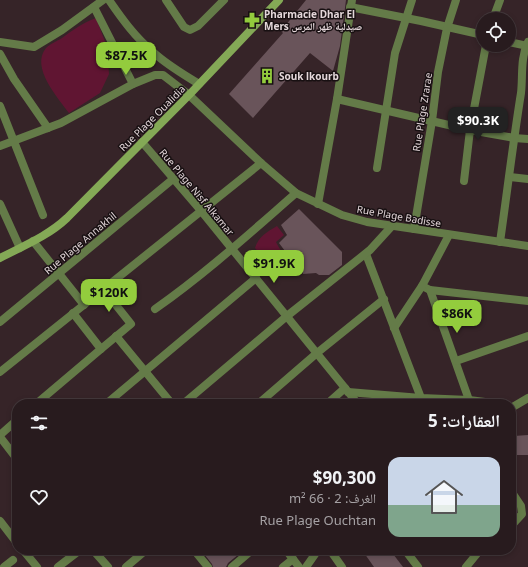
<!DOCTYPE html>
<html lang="ar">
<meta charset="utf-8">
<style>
body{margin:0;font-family:"Noto Sans","Noto Naskh Arabic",sans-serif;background:#34282b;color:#f1f3f6;direction:rtl;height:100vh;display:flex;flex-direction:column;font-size:15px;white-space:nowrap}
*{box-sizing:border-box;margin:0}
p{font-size:13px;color:#a5a1a4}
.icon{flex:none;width:22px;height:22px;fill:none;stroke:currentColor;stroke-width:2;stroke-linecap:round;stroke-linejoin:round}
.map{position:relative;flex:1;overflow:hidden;direction:ltr}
.panel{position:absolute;left:12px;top:399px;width:504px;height:156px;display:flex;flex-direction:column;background:#281b1e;border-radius:16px;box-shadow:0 2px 6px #0003,0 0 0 1px #44393c;direction:rtl}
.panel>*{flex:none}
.controls{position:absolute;left:476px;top:12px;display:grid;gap:8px}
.controls a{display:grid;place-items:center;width:40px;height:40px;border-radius:50%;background:#281b1e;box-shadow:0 2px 6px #0003,0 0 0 1px #44393c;font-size:20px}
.price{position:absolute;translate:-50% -34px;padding:0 9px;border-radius:8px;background:#93cc3d;color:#111;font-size:13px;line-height:26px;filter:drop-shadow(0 1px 2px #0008)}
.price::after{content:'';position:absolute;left:50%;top:24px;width:12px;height:9px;margin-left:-6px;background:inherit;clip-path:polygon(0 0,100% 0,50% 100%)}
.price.on{background:#222;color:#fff}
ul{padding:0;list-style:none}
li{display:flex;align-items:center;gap:12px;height:100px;padding:0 16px}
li+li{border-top:1px solid #44393c}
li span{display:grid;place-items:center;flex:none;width:112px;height:80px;border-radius:12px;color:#555}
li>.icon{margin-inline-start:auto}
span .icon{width:48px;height:48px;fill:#fffc;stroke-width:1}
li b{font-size:17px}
h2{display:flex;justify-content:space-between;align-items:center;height:48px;padding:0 16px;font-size:17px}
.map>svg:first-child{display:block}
</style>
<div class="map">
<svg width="528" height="567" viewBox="0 0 528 567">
<rect width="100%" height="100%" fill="#362428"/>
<g fill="#601532">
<path d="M96 18 107 47 109 74 100 93 69 113C58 98 30 67 46 48 50 44 57 41 62 38 73 30 84 22 96 18Z"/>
<path d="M277 226 284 235 276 242C280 251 287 257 291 265L279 277 255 248C259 236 267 232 277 226Z"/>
</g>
<g fill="#69545a">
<path d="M306 0H346L340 46 333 71 310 53 253 118 229 94 283 33 281 31Z"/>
<path d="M299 209 342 252V265L329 275H319L316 273 303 274 301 268 291 259 279 243 287 235 281 225Z"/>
<path d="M528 435V455H515L514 436Z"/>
<path d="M201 550H244L228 563 226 567H213L212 564Z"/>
<path d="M362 550H390L403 567H374Z"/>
</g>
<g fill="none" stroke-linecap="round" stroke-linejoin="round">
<g stroke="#647b48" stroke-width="8">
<path d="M109 0C122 19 135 37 153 52 167 65 183 74 199 84"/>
<path d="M166 0 184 27 190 30 198 26 224 0"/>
<path d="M94 7 133 84"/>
<path d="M350 7 421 21 483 35"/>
<path d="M493 19 500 0"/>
<path d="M0 42 34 47 62 30 103 0"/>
<path d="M509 42 528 46"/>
<path d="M0 54 14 79 48 128"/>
<path d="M337 99 470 130 514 138 528 139"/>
<path d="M0 106 43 215"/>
<path d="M142 142 202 212 358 404"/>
<path d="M0 146 61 123 133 84 155 75H163L189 95 261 163 296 193 342 215 367 222 528 246"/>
<path d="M377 168 395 53 412 0"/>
<path d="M510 177 528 179"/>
<path d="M464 181 470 130 486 45"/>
<path d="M0 204 20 248"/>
<path d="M318 204 337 99 352 0"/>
<path d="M414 229 432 121 438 72 447 28 456 0"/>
<path d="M33 241 84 305"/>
<path d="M500 242C507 193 513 143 521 93 523 76 520 59 528 42"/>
<path d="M366 254 421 398"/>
<path d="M422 286 430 290 469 400"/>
<path d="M430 290 528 301"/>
<path d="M155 309C205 274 250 233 296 193"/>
<path d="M73 313 101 349"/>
<path d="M0 322 173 179"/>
<path d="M394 328 422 286 449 235"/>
<path d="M116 336 172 404"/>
<path d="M456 361 528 336"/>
<path d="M0 372 261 163"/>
<path d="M348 392 421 398 469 400 501 404"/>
<path d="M36 404 101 349 131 324 104 290"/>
<path d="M106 404 256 278"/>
<path d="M183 404 287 316 370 250 391 227"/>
<path d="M258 404 317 353 384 299"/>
<path d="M327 404 345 388"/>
<path d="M511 408 528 398"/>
<path d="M0 435 17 420"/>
<path d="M0 437 17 459"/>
<path d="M511 491 521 506 522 514 511 526"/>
<path d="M0 521 17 543"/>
<path d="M23 550 37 567"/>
<path d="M93 550 108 567"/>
<path d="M194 550 208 567"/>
<path d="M286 550 299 567"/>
<path d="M330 550 342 567"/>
<path d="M405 550 418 567"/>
<path d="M4 567 13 560"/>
<path d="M58 567 80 550"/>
<path d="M126 567 146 550"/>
<path d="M232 567 252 550"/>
<path d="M283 567 293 559"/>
<path d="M306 567 318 550"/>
<path d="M466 567 480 550"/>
</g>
<path stroke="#84a956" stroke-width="8" d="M0 258C23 246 48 236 67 218L189 95 279 0"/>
</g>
<defs>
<symbol id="pharmacy-bare" viewBox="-9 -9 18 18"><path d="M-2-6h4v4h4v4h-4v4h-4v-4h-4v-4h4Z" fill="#93cc3d" stroke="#181012" stroke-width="2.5" paint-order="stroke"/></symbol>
<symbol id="building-bare" viewBox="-9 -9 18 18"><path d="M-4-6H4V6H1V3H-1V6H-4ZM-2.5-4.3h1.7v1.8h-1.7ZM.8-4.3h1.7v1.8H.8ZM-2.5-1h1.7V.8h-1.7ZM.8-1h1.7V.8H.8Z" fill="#93cc3d" stroke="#181012" stroke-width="2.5" paint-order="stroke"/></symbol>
</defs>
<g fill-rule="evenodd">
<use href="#pharmacy-bare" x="241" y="9" width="22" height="22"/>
<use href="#building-bare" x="256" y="65" width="22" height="22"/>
</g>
<g text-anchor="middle" stroke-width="3" stroke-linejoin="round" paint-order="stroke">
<g font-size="10" font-weight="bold" fill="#e4d7da" stroke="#181012" text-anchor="start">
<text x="264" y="18">Pharmacie Dhar El<tspan x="264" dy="12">Mers صيدلية ظهر المرس</tspan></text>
<text x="279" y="80">Souk lkourb</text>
</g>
<g font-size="10" fill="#e4d7da" stroke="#181012">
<text transform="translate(422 112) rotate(-81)" y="4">Rue Plage Zrarae</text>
<text transform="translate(152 118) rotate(-45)" y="4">Rue Plage Oualidia</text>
<text transform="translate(197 192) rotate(50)" y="4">Rue Plage Nisf Alkamar</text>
<text transform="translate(399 216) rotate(10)" y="4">Rue Plage Badisse</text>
<text transform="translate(80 243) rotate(-40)" y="4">Rue Plage Annakhil</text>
</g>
</g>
</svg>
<div class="controls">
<a><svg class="icon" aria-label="locate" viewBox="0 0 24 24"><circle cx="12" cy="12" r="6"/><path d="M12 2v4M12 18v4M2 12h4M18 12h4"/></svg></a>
</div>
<b class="price" style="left:126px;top:76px">$87.5K</b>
<b class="price on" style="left:478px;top:141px">$90.3K</b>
<b class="price" style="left:274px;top:284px">$91.9K</b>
<b class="price" style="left:109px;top:313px">$120K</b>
<b class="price" style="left:457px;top:334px">$86K</b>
<section class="panel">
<h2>العقارات: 5<svg class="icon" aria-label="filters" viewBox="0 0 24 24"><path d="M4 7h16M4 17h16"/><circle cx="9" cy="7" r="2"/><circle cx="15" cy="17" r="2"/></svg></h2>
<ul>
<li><span style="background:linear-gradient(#c9d6e8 60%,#7fa58c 0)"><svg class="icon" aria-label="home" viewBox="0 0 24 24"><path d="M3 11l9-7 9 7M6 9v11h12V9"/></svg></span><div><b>$90,300</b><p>الغرف: 2 · 66 m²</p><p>Rue Plage Ouchtan</p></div><svg class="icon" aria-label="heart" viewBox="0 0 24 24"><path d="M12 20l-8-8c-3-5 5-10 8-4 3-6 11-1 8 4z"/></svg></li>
</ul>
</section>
</div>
